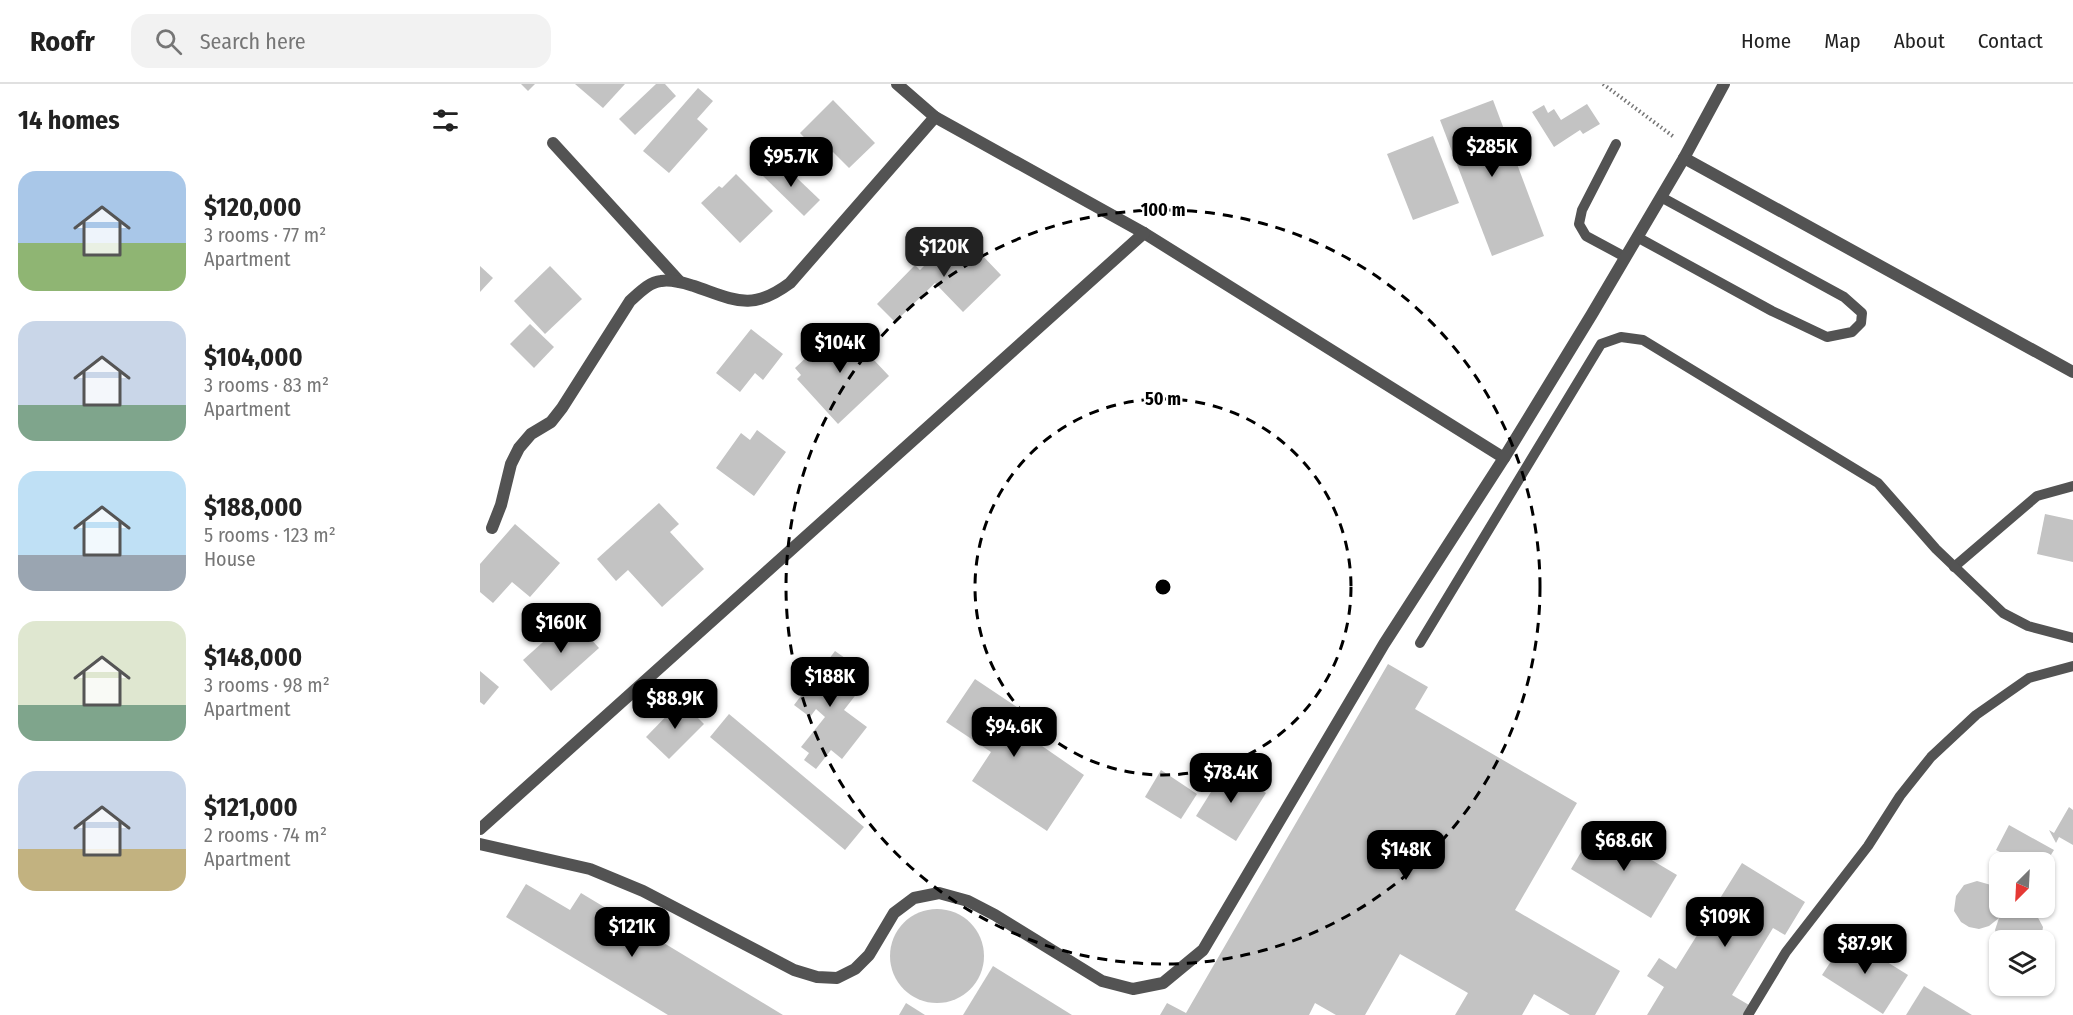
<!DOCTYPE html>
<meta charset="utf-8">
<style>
body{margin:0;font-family:"Fira Sans Condensed",sans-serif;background:#f2f2f2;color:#222;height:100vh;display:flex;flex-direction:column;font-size:22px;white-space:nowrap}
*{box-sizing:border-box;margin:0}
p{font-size:20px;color:#767676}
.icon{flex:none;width:33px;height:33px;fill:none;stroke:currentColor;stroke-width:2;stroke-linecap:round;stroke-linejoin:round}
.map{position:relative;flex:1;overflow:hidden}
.sheet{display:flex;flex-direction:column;background:#fff;width:480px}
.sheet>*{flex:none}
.needle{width:39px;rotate:204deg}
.fabs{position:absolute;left:1509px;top:768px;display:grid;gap:12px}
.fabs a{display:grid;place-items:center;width:66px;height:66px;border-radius:12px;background:#fff;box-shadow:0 2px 4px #0004;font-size:30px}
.price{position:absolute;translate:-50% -51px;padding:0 14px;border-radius:12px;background:#000;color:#fff;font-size:20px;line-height:39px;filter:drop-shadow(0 2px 3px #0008)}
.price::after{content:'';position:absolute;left:50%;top:36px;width:18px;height:14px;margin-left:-9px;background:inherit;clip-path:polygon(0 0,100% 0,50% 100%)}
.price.selected{background:#222;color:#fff}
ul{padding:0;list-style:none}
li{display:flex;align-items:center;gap:18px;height:150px;padding:0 18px}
li span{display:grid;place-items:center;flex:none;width:168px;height:120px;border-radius:18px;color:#555}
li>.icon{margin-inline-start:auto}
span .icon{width:72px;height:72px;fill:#fffc;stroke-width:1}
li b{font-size:26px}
h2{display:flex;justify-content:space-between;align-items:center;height:72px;padding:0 18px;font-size:26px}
header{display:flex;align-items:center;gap:36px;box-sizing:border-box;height:84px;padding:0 30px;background:#fff;border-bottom:2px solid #e0e0e0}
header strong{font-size:28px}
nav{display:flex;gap:33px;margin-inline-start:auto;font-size:21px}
.search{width:420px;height:54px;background:#f2f2f2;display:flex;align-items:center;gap:15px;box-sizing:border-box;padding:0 21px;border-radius:18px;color:#767676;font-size:22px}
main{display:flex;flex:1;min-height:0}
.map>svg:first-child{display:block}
</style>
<header>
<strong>Roofr</strong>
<div class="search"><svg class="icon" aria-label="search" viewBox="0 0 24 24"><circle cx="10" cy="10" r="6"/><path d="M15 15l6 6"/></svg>Search here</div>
<nav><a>Home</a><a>Map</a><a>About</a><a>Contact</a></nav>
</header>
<main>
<section class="sheet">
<h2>14 homes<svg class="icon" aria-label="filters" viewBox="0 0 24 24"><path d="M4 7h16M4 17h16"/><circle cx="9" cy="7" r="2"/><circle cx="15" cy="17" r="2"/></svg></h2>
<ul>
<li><span style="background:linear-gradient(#a9c7e8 60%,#8fb573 0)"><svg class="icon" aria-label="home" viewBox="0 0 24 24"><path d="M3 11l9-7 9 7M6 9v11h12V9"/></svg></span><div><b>$120,000</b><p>3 rooms · 77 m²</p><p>Apartment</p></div></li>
<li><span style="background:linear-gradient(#c9d6e8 70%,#7fa58c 0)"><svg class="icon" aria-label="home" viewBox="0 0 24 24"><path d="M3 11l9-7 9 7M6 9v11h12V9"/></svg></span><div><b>$104,000</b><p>3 rooms · 83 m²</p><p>Apartment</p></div></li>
<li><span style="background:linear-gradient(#bfe0f5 70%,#9aa5b1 0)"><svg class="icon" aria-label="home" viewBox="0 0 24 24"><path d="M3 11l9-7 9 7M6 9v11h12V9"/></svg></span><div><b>$188,000</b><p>5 rooms · 123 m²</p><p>House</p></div></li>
<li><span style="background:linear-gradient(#dfe7d0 70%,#7fa58c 0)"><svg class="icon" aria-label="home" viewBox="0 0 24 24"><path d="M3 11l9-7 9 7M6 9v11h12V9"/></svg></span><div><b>$148,000</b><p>3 rooms · 98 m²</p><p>Apartment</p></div></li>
<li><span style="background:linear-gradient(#c9d6e8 65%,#c2b280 0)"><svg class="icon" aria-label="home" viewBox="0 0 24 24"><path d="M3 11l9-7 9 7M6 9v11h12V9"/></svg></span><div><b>$121,000</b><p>2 rooms · 74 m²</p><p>Apartment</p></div></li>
</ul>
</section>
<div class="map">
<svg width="1593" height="931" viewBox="0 0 1593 931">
<rect width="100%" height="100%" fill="#fff"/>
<g fill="#c3c3c3">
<path d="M41 0H55L48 7Z"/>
<path d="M95 0H145L123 24Z"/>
<path d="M176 0H185L196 12 155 51 139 35Z"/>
<path d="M218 4 233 17 217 35 228 45 189 89 163 67Z"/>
<path d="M353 16 395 59 369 84 353 68 345 75 320 49Z"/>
<path d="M1013 16 1064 152 1012 172 960 36Z"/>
<path d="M1107 20 1120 40 1103 50 1100 46 1074 63 1052 28 1064 21 1068 29 1074 25 1081 36Z"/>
<path d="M953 52 979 119 933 136 907 70Z"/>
<path d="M297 75 340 116 324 132 282 91Z"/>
<path d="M256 90 293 127 260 159 221 119 239 102 242 104Z"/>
<path d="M479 147 521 191 483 228 455 199 415 238 397 220 435 181 440 186Z"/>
<path d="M0 182 13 194 0 208Z"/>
<path d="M70 182 102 215 65 250 34 217Z"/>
<path d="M50 240 74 263 54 284 30 260Z"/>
<path d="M361 241 409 292 358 340 317 295 321 291 315 284Z"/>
<path d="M271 245 303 270 283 296 275 289 260 308 236 289Z"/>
<path d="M277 346 306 368 274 412 236 384 261 349 270 356Z"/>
<path d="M179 419 199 440 190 448 224 485 182 523 148 486 136 497 117 475Z"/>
<path d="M1565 430 1593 436V478L1557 470Z"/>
<path d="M35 440 80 479 50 513 32 498 13 519 0 508V480Z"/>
<path d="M91 533 119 564 71 607 43 576Z"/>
<path d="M355 567 372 579 367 585 385 599 364 626 387 643 362 675 351 666 336 685 324 676 329 669 321 663 345 633 336 625 330 633 314 621 327 604 318 596 333 576 343 583Z"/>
<path d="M908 580 948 603 935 625 1097 719 1035 826 1140 887 1115 931H1090L1054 910 1042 931H975L988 909 920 870 885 931H856L835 919 829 931H680L687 919 706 929Z"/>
<path d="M0 587 19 603 4 621 0 618Z"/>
<path d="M495 595 543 627 533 642 604 691 567 747 492 697 511 668 466 638Z"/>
<path d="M201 617 224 640 189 675 166 653Z"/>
<path d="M249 630 384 743 365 766 230 653Z"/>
<path d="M746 684 786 709 756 757 716 732Z"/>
<path d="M681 686 717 710 701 735 665 713Z"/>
<path d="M1589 723 1593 726V761L1579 753 1576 759 1569 746 1574 749Z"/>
<path d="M1529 741 1574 766 1564 782V778H1524L1528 772 1516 766Z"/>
<path d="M1116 743 1197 791 1171 834 1091 785Z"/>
<path d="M1262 779 1325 818 1305 851 1293 844 1252 911 1269 921 1263 931H1167L1184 903 1167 892 1179 874 1196 885Z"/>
<path d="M1497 797 1511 801 1520 811V824H1522L1519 834 1527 826 1533 824H1544L1556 830 1563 843 1561 856H1520V861L1515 846 1519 834 1509 842 1499 845 1489 843 1481 838 1474 827 1476 812 1484 801Z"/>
<path d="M46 800 90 826 101 809 303 931H188L26 833Z"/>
<circle cx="457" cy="872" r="47"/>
<path d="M1367 853 1428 891 1403 930 1342 891Z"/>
<path d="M513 882 592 931H483Z"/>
<path d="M1444 902 1492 931H1426Z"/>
<path d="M426 919 445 931H419Z"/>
</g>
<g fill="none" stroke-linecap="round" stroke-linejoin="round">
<path stroke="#757575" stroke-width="4" stroke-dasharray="1.5 3" stroke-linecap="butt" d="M1123 0 1194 53"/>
<g stroke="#535353" stroke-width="10">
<path d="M1136 60 1102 126 1099 140 1106 152 1145 173"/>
<path d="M1157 153 1292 227 1347 253 1372 248 1381 239 1382 229 1364 213 1181 113"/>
<path d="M1474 483 1557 412 1593 402"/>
<path d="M940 559 1121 260 1141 253 1163 256 1398 399 1456 465 1523 529 1548 542 1593 554"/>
<path d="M1268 931 1306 868 1388 762 1420 712 1451 673 1496 631 1549 594 1593 582"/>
</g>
<g stroke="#535353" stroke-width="12">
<path d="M417 0 455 33 664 149 1024 374"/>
<path d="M73 59 200 198"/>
<path d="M1204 74 1593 288"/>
<path d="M12 444 21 421 31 380 39 364 51 350 71 338 82 324 150 217C159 209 169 198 181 197 192 195 204 199 214 202 255 216 271 228 310 199L455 33"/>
<path d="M0 745 664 149"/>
<path d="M0 760 110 785 163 807 314 886 337 893 357 894 375 885 389 871 414 829 434 814 459 809 488 817 515 831 622 897 653 905 683 899 723 866 904 560 1024 374 1112 230 1204 74 1244 0"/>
</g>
</g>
<g fill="none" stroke="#000" stroke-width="3" stroke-dasharray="10 8">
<circle cx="683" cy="503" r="188"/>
<circle cx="683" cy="503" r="377"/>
</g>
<circle cx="683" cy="503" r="9" fill="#000" stroke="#fff" stroke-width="3"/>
<g font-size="18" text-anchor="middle" font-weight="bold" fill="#000" stroke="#fff" stroke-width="4.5" stroke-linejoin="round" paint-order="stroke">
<text x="683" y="132">100 m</text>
<text x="683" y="321">50 m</text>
</g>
</svg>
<div class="fabs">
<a><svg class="needle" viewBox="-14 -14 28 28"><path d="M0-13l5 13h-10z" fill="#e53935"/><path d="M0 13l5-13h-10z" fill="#767676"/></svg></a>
<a><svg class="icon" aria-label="layers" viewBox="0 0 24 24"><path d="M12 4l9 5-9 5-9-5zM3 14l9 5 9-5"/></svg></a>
</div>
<b class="price" style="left:1012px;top:94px">$285K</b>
<b class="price" style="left:311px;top:104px">$95.7K</b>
<b class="price selected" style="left:464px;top:194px">$120K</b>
<b class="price" style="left:360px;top:290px">$104K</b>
<b class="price" style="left:81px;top:570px">$160K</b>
<b class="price" style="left:350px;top:624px">$188K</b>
<b class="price" style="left:195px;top:646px">$88.9K</b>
<b class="price" style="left:534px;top:674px">$94.6K</b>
<b class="price" style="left:751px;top:720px">$78.4K</b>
<b class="price" style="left:1144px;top:788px">$68.6K</b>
<b class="price" style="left:926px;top:797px">$148K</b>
<b class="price" style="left:1245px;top:864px">$109K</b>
<b class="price" style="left:152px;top:874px">$121K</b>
<b class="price" style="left:1385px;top:891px">$87.9K</b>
</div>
</main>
